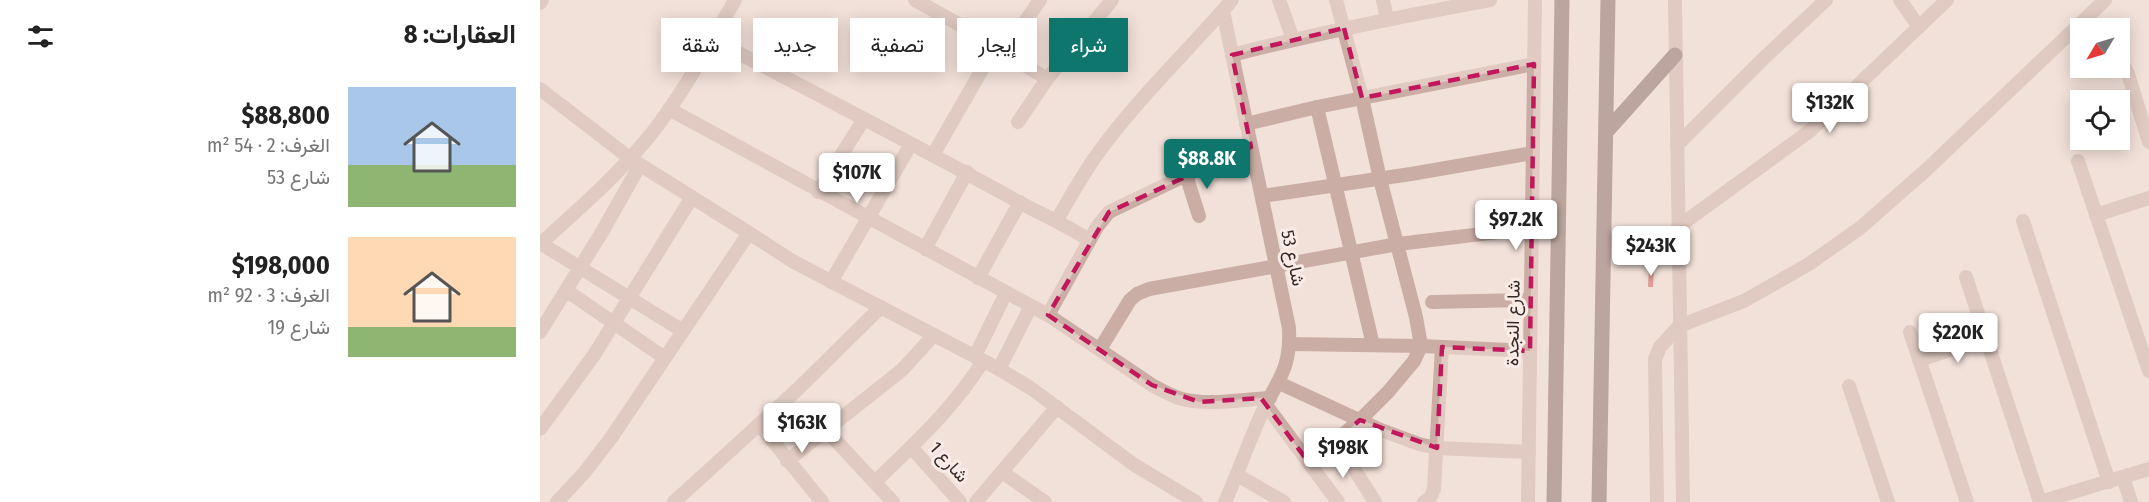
<!DOCTYPE html>
<html lang="ar">
<meta charset="utf-8">
<style>
body{margin:0;font-family:"Fira Sans Condensed",Vazirmatn,sans-serif;background:#f6f6f6;color:#222;direction:rtl;height:100vh;display:flex;flex-direction:column;font-size:22px;white-space:nowrap}
*{box-sizing:border-box;margin:0}
p{font-size:20px;color:#767676}
.icon{flex:none;width:33px;height:33px;fill:none;stroke:currentColor;stroke-width:2;stroke-linecap:round;stroke-linejoin:round}
.map{position:relative;flex:1;overflow:hidden;direction:ltr}
.panel{display:flex;flex-direction:column;background:#fff;width:540px}
.panel>*{flex:none}
.top-card{position:absolute;left:18px;top:18px;width:570px;height:54px;direction:rtl;display:flex;gap:12px}
.needle{width:39px;rotate:232deg}
.fabs{position:absolute;left:1530px;top:18px;display:grid;gap:12px}
.fabs a{display:grid;place-items:center;width:60px;height:60px;border-radius:0px;background:#fff;box-shadow:0 3px 15px #0003;font-size:30px}
.price{position:absolute;translate:-50% -51px;padding:0 14px;border-radius:6px;background:#fff;color:#222;font-size:20px;line-height:39px;filter:drop-shadow(0 2px 3px #0008)}
.price::after{content:'';position:absolute;left:50%;top:36px;width:18px;height:14px;margin-left:-9px;background:inherit;clip-path:polygon(0 0,100% 0,50% 100%)}
.price.active{background:#0f766e;color:#fff}
ul{padding:0;list-style:none}
li{display:flex;align-items:center;gap:18px;height:150px;padding:0 24px}
li span{display:grid;place-items:center;flex:none;width:168px;height:120px;border-radius:0px;color:#555}
li>.icon{margin-inline-start:auto}
span .icon{width:72px;height:72px;fill:#fffc;stroke-width:1}
li b{font-size:26px}
h2{display:flex;justify-content:space-between;align-items:center;height:72px;padding:0 24px;font-size:26px}
.chip{padding:0 21px;border-radius:0px;background:#fff;box-shadow:0 3px 15px #0003;font-size:21px;line-height:54px}
.chip.active{background:#0f766e;color:#fff}
main{display:flex;flex:1;min-height:0}
.map>svg:first-child{display:block}
</style>
<main>
<div class="map">
<svg width="1609" height="502" viewBox="0 0 1609 502">
<rect width="100%" height="100%" fill="#f2e1d9"/>
<path fill="#c84541" d="M1109 266H1114L1113 287H1108Z"/>
<g fill="none" stroke-linecap="round" stroke-linejoin="round">
<g stroke="#caaea5" stroke-width="14">
<path d="M375 0 422 26 507 79"/>
<path d="M739 0 753 39"/>
<path d="M843 0 847 19"/>
<path d="M1135 0 1143 502"/>
<path d="M1360 0 1379 27"/>
<path d="M0 3 2 0"/>
<path d="M683 11 749 328C751 372 737 379 721 415 708 444 698 473 685 502"/>
<path d="M172 39C274 93 376 145 477 201 501 214 526 225 549 240"/>
<path d="M464 52 500 0"/>
<path d="M692 55C777 33 863 16 950 0"/>
<path d="M1580 59 1588 74 1609 142"/>
<path d="M0 89 91 159 209 233 71 438 44 473 17 502"/>
<path d="M777 107 833 345"/>
<path d="M129 109 508 315 612 385C621 390 631 396 642 399 670 406 702 399 730 398"/>
<path d="M478 122 507 79 572 0"/>
<path d="M706 124 777 107 994 64"/>
<path d="M1137 145 1224 58 1286 0"/>
<path d="M393 155 455 47"/>
<path d="M1538 161 1609 371"/>
<path d="M646 175 659 216"/>
<path d="M278 192 324 119"/>
<path d="M722 196 871 174 993 153"/>
<path d="M1556 215 1609 198"/>
<path d="M517 220C530 197 543 174 558 153 598 98 648 51 692 0"/>
<path d="M1483 221 1569 482"/>
<path d="M1138 227 1271 130 1407 0"/>
<path d="M209 233 254 262 459 369 492 389 593 464 656 502"/>
<path d="M0 243 143 331"/>
<path d="M0 244C39 209 79 174 112 133 144 92 169 45 195 0"/>
<path d="M385 249 427 172"/>
<path d="M1426 277 1500 502"/>
<path d="M438 278 480 202"/>
<path d="M291 282 371 144"/>
<path d="M27 291 125 358"/>
<path d="M892 302 991 300"/>
<path d="M508 315 557 227 569 212 686 156 711 147"/>
<path d="M0 332 62 232 100 165"/>
<path d="M1370 332 1427 502"/>
<path d="M750 344 881 346 990 351"/>
<path d="M560 349 590 300 597 294 609 289 858 244 992 228"/>
<path d="M435 356 466 293"/>
<path d="M1379 360 1446 338"/>
<path d="M459 369 491 306"/>
<path d="M739 383 841 430 879 444 897 448 989 452"/>
<path d="M1309 386 1348 502"/>
<path d="M726 405 798 502"/>
<path d="M219 424 282 502"/>
<path d="M0 429 54 355 152 197"/>
<path d="M286 430 353 502"/>
<path d="M796 440 835 502"/>
<path d="M371 447 420 502"/>
<path d="M247 461 362 370 394 335"/>
<path d="M769 463 820 420 848 392 874 361 881 346 876 317 840 179 822 98 796 0"/>
<path d="M462 472 505 502"/>
<path d="M697 475 744 502"/>
<path d="M1583 477 1591 502"/>
<path d="M335 482C374 444 414 408 443 361"/>
<path d="M134 502 259 388 341 307"/>
<path d="M436 502 517 407"/>
<path d="M884 502 890 498 894 489 902 347"/>
<path d="M988 502 995 0"/>
<path d="M1117 502 1115 359 1120 347 1139 326 1204 301 1269 264 1320 228 1385 171 1565 0"/>
<path d="M1500 502 1609 469"/>
</g>
<g stroke="#785b57" stroke-width="15">
<path d="M1067 131 1135 55"/>
<path d="M1014 502 1022 0"/>
<path d="M1059 502 1068 0"/>
</g>
</g>
<path d="M0 0H1609V502H0ZM804 28 822 98 994 64 990 351 902 347 897 448 820 420 769 463 721 398 659 402 612 385 508 315 569 212 711 147 692 55Z" fill="#f2e1d9" fill-opacity=".55" fill-rule="evenodd"/>
<path fill="none" stroke="#c2185b" stroke-width="4.5" stroke-dasharray="12 8" stroke-linejoin="round" d="M804 28 822 98 994 64 990 351 902 347 897 448 820 420 769 463 721 398 659 402 612 385 508 315 569 212 711 147 692 55Z"/>
<g text-anchor="middle" stroke-width="6" stroke-linejoin="round" paint-order="stroke">
<g font-size="18" fill="#362827" stroke="#f9ece6">
<text transform="translate(753 258) rotate(78)" y="6">شارع 53</text>
<text transform="translate(973 323) rotate(-89)" y="6">شارع النجدة</text>
<text transform="translate(409 462) rotate(48)" y="6">شارع 1</text>
</g>
</g>
</svg>
<div class="fabs">
<a><svg class="needle" viewBox="-14 -14 28 28"><path d="M0-13l5 13h-10z" fill="#e53935"/><path d="M0 13l5-13h-10z" fill="#767676"/></svg></a>
<a><svg class="icon" aria-label="locate" viewBox="0 0 24 24"><circle cx="12" cy="12" r="6"/><path d="M12 2v4M12 18v4M2 12h4M18 12h4"/></svg></a>
</div>
<b class="price" style="left:1290px;top:134px">$132K</b>
<b class="price active" style="left:667px;top:190px">$88.8K</b>
<b class="price" style="left:317px;top:204px">$107K</b>
<b class="price" style="left:976px;top:251px">$97.2K</b>
<b class="price" style="left:1111px;top:277px">$243K</b>
<b class="price" style="left:1418px;top:364px">$220K</b>
<b class="price" style="left:262px;top:454px">$163K</b>
<b class="price" style="left:803px;top:479px">$198K</b>
<div class="top-card">
<a class="chip active">شراء</a>
<a class="chip">إيجار</a>
<a class="chip">تصفية</a>
<a class="chip">جديد</a>
<a class="chip">شقة</a>
</div>
</div>
<section class="panel">
<h2>العقارات: 8<svg class="icon" aria-label="filters" viewBox="0 0 24 24"><path d="M4 7h16M4 17h16"/><circle cx="9" cy="7" r="2"/><circle cx="15" cy="17" r="2"/></svg></h2>
<ul>
<li><span style="background:linear-gradient(#a9c7e8 65%,#8fb573 0)"><svg class="icon" aria-label="home" viewBox="0 0 24 24"><path d="M3 11l9-7 9 7M6 9v11h12V9"/></svg></span><div><b>$88,800</b><p>الغرف: 2 · 54 m²</p><p>شارع 53</p></div></li>
<li><span style="background:linear-gradient(#ffd9b3 75%,#8fb573 0)"><svg class="icon" aria-label="home" viewBox="0 0 24 24"><path d="M3 11l9-7 9 7M6 9v11h12V9"/></svg></span><div><b>$198,000</b><p>الغرف: 3 · 92 m²</p><p>شارع 19</p></div></li>
</ul>
</section>
</main>
